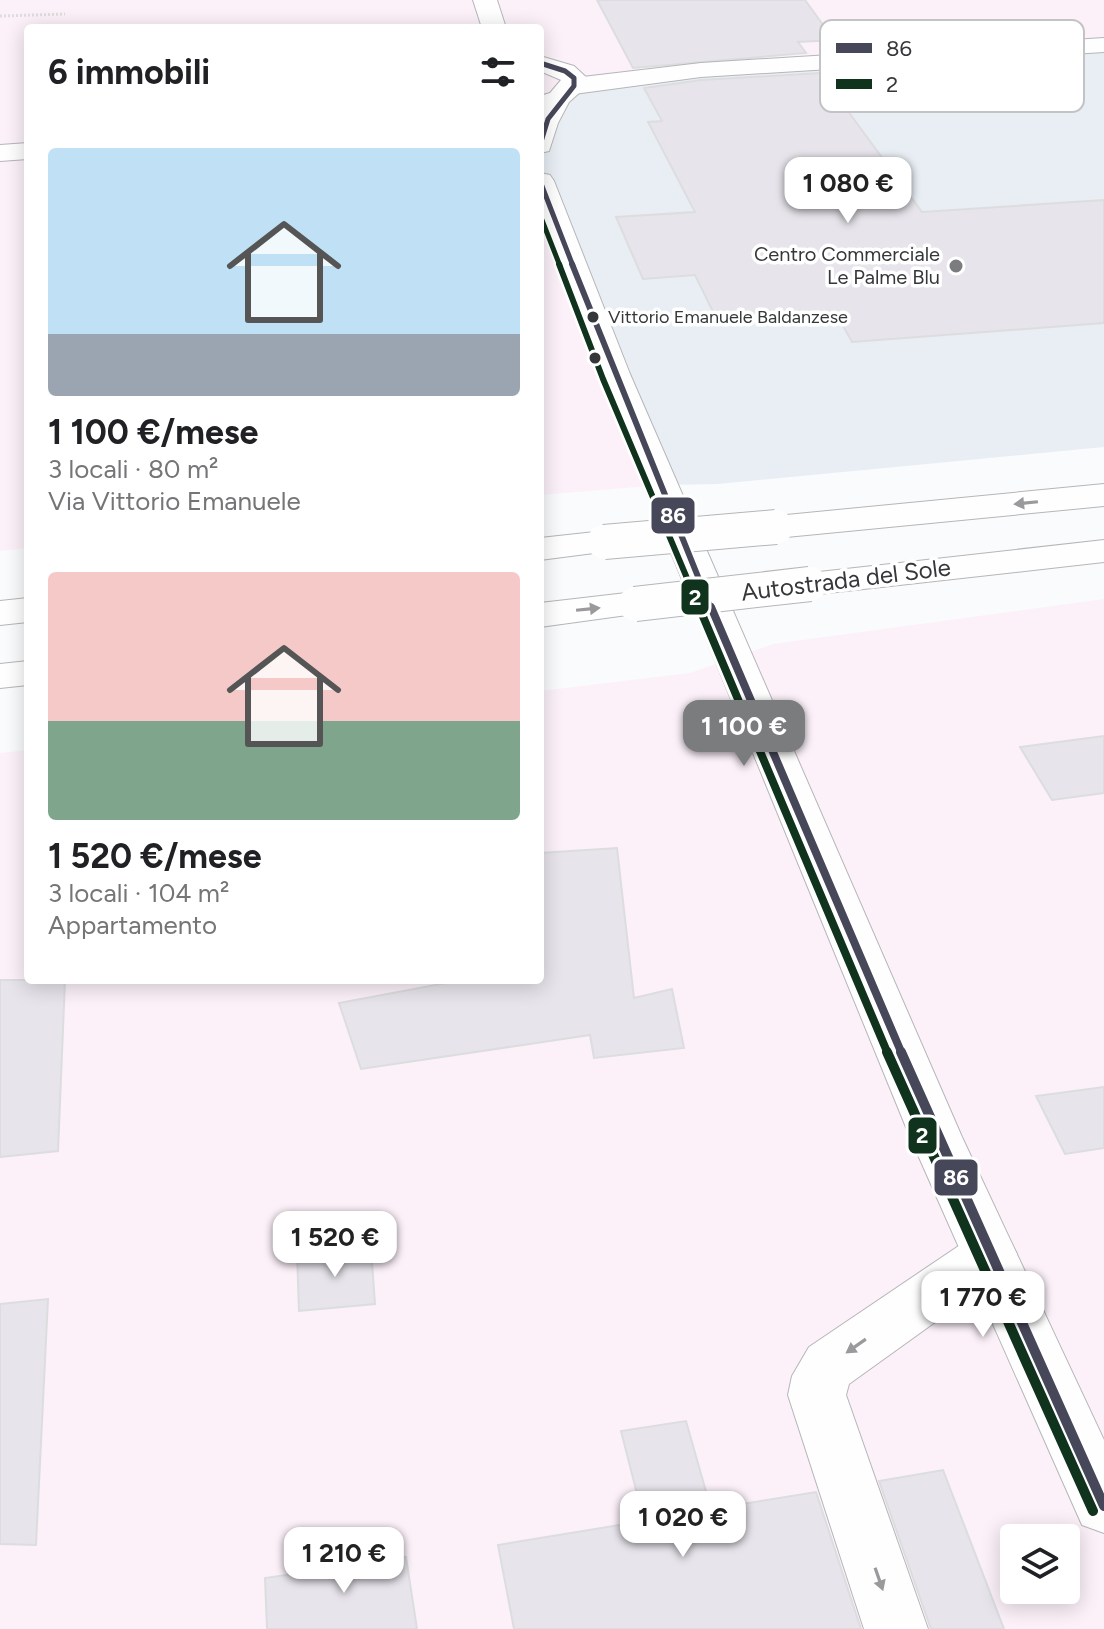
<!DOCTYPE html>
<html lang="it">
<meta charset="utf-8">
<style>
body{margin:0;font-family:Figtree,sans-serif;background:#f2f2f2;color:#202124;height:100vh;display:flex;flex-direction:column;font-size:30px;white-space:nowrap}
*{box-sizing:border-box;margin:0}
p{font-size:26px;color:#757577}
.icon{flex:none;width:44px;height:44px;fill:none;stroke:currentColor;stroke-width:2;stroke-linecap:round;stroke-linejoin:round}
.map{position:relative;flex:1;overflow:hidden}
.panel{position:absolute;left:24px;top:24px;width:520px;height:960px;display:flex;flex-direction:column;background:#fff;border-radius:8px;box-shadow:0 4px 20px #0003}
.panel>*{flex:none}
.tools{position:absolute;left:1000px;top:1524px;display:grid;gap:16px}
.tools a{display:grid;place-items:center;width:80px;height:80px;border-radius:8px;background:#fff;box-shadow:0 4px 20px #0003;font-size:40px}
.price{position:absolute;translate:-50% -68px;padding:0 18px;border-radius:16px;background:#fff;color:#222;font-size:26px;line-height:52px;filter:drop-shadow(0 2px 4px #0008)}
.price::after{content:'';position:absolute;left:50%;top:48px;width:24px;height:18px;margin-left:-12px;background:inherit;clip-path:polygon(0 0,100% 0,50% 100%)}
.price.on{background:#7a7c7e;color:#fff}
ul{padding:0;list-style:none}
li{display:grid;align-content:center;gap:16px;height:424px;padding:0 24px}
li span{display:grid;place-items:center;height:248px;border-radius:8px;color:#555}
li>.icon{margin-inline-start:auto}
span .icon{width:144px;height:144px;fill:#fffc;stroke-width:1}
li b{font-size:34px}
h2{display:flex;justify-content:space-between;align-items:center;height:96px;padding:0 24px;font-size:34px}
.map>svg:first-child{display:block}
</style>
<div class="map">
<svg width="1104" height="1629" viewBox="0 0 1104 1629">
<rect width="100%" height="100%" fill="#f9fbfd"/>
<path fill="#e9eef5" d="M1096 45 1104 53V447L717 484 661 485 540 181V145L574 86Z"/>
<g fill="#fcf1f9" fill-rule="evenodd">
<path d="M0 0H1104V53L1095 45 574 86 540 145V28H28V548L0 551Z"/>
<path d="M540 181 661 485 540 495Z"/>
<path d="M1104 599V1629H0V753L28 750V980H540V691L690 673 773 644ZM1014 1538H1066V1590H1014Z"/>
</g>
<g fill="#e7e4eb" stroke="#dcdddf" stroke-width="2">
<path d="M597 0H805L834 40 798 42 806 53 633 68Z"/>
<path d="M820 73 922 212 1104 200V323L852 342 837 315 719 324 695 275 643 279 616 217 695 212 648 122 662 121 644 88 701 80Z"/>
<path d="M1104 736V793L1052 800 1020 747Z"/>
<path d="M617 848 634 998 672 989 684 1048 594 1058 590 1035 361 1069 339 1003 462 980H540V853Z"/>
<path d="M0 980H65L58 1151 0 1157Z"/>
<path d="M1104 1087V1148L1065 1154 1036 1096Z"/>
<path d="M371 1248 375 1304 299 1311 297 1254Z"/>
<path d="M48 1299 36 1545 0 1544V1304Z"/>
<path d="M686 1421 711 1509 816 1492 861 1629H514L498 1545 644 1521 621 1431Z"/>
<path d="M943 1470 1004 1629H931L879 1481Z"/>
<path d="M373 1546 374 1562 406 1557 417 1629H267L265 1578 333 1568 332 1551Z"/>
</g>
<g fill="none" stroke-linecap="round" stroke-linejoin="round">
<defs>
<g id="minor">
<path d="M1104 38V52L701 77 574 94 565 91 561 86 565 81 574 78 701 63Z"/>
<path d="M28 143V159L0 161V145Z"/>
<path d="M989 1232 1009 1239 1017 1254 1009 1269 849 1384 846 1395 928 1629H864L788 1395 792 1376 809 1347 969 1239Z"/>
</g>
<g id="major">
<path d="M473 0H497L506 28H482Z"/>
<path d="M540 56 574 66 587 78V86L569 102 558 123 549 151 540 153V96L550 93 561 80 540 71Z"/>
<path d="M540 173 550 175 554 181 630 374 962 1137 1104 1440V1533L1082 1525 910 1137 598 374 540 218Z"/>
</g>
<g id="highway">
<path d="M1104 484V506L776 538 763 535 758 527 763 519 776 516Z"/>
<path d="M604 531 617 534 622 542 617 550 540 560V538Z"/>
<path d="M1104 540V562L810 595 797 592 791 584 797 576 810 573Z"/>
<path d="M635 592 649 596 654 604 649 612 540 627V603Z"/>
<path d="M28 598V622L0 625V601Z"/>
<path d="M28 661V685L0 688V664Z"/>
</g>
</defs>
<use href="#minor" stroke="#b5b6b8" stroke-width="2"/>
<use href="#major" stroke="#b5b6b8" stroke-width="2"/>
<use href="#highway" stroke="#b5b6b8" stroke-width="2"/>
<path stroke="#ddddde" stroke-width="3" stroke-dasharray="2 2" stroke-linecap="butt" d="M0 16 65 14"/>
<use href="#minor" fill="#fefeff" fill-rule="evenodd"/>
<use href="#major" fill="#fefeff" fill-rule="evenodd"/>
<use href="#highway" fill="#fefeff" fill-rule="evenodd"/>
<defs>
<g id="highway-bridge">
<path d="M604 542 776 527"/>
<path d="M635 604 810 584"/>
</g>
</defs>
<use href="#highway-bridge" stroke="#b5b6b8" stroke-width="36" stroke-linecap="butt"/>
<use href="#highway-bridge" stroke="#fefeff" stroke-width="34"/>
<defs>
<g id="bus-1-far3">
<path d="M540 63 565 71 574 78V86L548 119 540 145"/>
<path d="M540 181 573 266"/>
</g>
<path id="bus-1-far2" d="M572 264 711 609"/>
<path id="bus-1-far1" d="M711 607 902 1054"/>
<path id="bus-1" d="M901 1052 1104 1506"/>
<path id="bus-2-far3" d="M540 215 560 266"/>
<path id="bus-2-far2" d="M559 264 603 379 700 609"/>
<path id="bus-2-far1" d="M699 607 888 1054"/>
<path id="bus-2" d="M887 1052 1093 1511"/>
</defs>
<use href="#bus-1-far3" stroke="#fff" stroke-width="9"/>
<use href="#bus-1-far2" stroke="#fff" stroke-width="11"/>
<use href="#bus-1-far1" stroke="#fff" stroke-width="14"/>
<use href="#bus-1" stroke="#fff" stroke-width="16"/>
<use href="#bus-2-far3" stroke="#fff" stroke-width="9"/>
<use href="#bus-2-far2" stroke="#fff" stroke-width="11"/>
<use href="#bus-2-far1" stroke="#fff" stroke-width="14"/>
<use href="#bus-2" stroke="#fff" stroke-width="16"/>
<use href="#bus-1-far3" stroke="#47475a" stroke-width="5"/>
<use href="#bus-1-far2" stroke="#47475a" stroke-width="6"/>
<use href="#bus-1-far1" stroke="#47475a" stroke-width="8"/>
<use href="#bus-1" stroke="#47475a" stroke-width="10"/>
<use href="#bus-2-far3" stroke="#10331d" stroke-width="5"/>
<use href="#bus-2-far2" stroke="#10331d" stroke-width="6"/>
<use href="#bus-2-far1" stroke="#10331d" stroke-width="8"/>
<use href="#bus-2" stroke="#10331d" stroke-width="10"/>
</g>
<defs><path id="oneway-solid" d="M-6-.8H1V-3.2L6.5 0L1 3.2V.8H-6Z" transform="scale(2)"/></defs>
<g fill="#9a9a9c">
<use href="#oneway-solid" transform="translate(1026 503) rotate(174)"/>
<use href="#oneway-solid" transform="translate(588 609) rotate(-6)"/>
<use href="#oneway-solid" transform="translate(856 1346) rotate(145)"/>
<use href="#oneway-solid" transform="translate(879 1579) rotate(71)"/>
</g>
<circle fill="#7a7c7e" stroke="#fff" stroke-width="3" cx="956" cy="266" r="8"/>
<g fill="#353739" stroke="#fff" stroke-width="3">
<circle cx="593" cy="317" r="7"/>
<circle cx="595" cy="358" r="7"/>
</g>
<g text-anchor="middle" stroke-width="7" stroke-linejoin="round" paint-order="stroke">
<g font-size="18" fill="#353739" stroke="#fff" text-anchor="start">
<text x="608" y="323">Vittorio Emanuele Baldanzese</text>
</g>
<g font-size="20" fill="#353739" stroke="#fff" text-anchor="end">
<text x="940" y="261">Centro Commerciale<tspan x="940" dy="23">Le Palme Blu</tspan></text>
</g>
<g font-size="24" fill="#353739" stroke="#fff">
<text transform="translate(846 580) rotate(-7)" y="8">Autostrada del Sole</text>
</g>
</g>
<rect x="820" y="20" width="264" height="92" rx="12" fill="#fff" stroke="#c2c3c4" stroke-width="2"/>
<rect x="836" y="43" width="36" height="10" fill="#47475a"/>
<rect x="836" y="79" width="36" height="10" fill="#10331d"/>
<g font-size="22" fill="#353739">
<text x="886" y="56">86</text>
<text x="886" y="92">2</text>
</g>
<g stroke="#fff" stroke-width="3">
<rect x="650" y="496" width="46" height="39" rx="8" fill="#47475a"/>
<rect x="680" y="578" width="30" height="38" rx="8" fill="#10331d"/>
<rect x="907" y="1116" width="31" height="39" rx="8" fill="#10331d"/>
<rect x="933" y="1158" width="46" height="39" rx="8" fill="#47475a"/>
</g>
<g font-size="22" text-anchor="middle" font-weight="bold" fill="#fff">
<text x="673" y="523">86</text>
<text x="695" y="605">2</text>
<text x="922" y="1143">2</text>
<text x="956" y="1185">86</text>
</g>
</svg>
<div class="tools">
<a><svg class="icon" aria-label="layers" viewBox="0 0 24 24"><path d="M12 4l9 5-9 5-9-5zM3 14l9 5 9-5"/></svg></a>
</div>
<b class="price" style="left:848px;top:225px">1 080 €</b>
<b class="price on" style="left:744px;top:768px">1 100 €</b>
<b class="price" style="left:335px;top:1279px">1 520 €</b>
<b class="price" style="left:983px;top:1339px">1 770 €</b>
<b class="price" style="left:683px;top:1559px">1 020 €</b>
<b class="price" style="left:344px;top:1595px">1 210 €</b>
<section class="panel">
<h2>6 immobili<svg class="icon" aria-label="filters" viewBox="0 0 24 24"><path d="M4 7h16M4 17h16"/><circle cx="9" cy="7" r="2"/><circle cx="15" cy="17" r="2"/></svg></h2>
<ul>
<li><span style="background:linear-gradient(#bfe0f5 75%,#9aa5b1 0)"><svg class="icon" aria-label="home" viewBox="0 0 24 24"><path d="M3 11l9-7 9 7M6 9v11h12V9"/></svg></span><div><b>1 100 €/mese</b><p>3 locali · 80 m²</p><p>Via Vittorio Emanuele</p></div></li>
<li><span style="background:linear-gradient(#f6c9c9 60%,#7fa58c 0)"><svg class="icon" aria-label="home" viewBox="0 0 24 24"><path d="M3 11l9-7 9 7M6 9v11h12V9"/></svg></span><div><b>1 520 €/mese</b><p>3 locali · 104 m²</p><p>Appartamento</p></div></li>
</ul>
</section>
</div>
